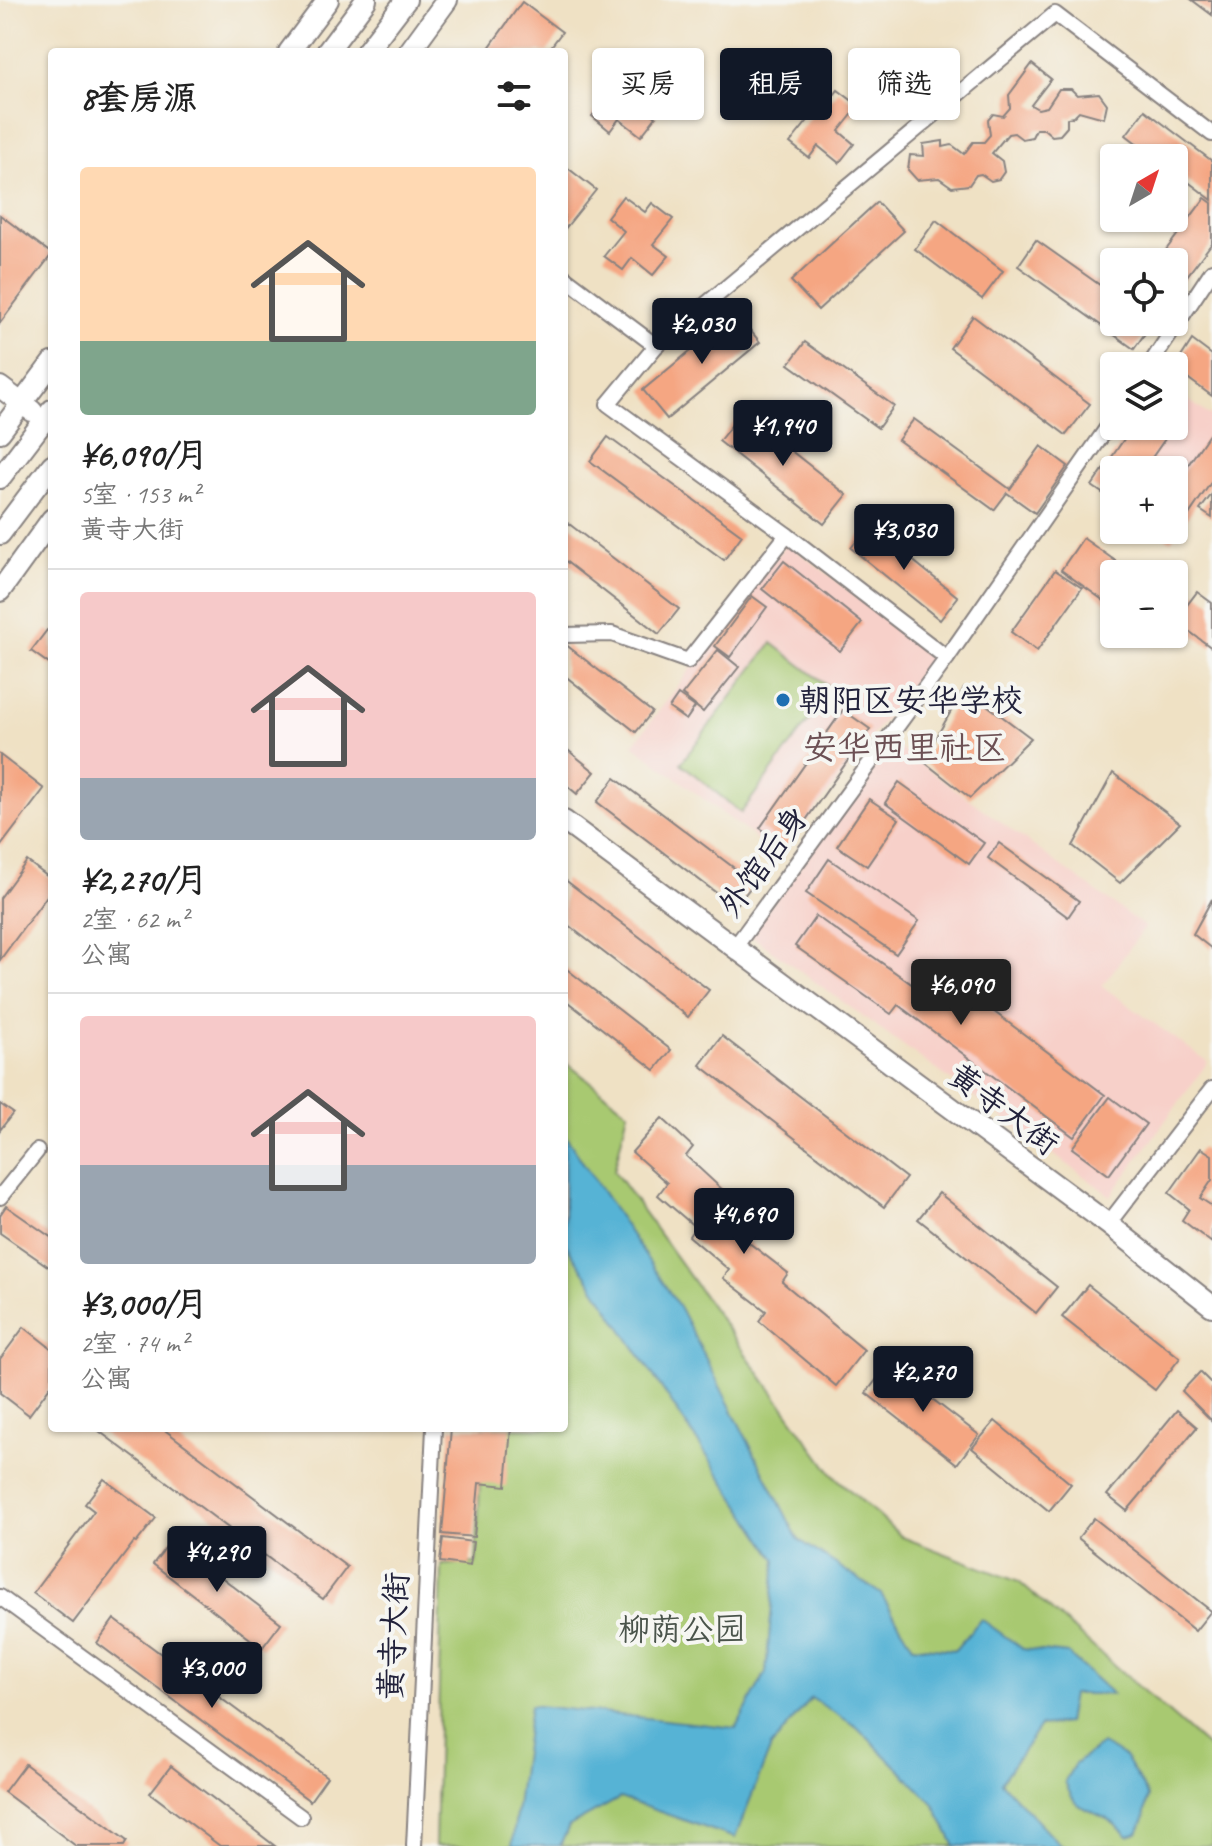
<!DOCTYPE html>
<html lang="zh">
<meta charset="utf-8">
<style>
body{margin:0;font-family:Caveat,"LXGW WenKai TC",sans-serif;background:#f2f2f2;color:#222;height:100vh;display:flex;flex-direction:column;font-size:30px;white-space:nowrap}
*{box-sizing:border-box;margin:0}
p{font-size:26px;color:#767676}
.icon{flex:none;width:44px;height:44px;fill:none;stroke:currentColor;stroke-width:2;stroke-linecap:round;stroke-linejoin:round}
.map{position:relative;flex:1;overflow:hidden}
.drawer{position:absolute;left:48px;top:48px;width:520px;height:1384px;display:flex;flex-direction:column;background:#fff;border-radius:8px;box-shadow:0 2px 6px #0004}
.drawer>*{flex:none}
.banner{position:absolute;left:592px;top:48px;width:500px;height:72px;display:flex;gap:16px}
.needle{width:52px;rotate:39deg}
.controls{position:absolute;left:1100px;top:144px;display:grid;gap:16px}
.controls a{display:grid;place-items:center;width:88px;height:88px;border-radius:8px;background:#fff;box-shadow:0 2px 6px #0004;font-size:40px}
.price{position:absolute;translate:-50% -68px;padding:0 18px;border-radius:8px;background:#111827;color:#fff;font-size:26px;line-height:52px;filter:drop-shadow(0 2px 4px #0008)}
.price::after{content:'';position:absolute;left:50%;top:48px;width:24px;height:18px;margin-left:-12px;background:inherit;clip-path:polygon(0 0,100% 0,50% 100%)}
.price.on{background:#222;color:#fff}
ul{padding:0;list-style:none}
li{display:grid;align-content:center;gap:16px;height:424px;padding:0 32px}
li+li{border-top:2px solid #e0e0e0}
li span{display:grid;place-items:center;height:248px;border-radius:8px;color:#555}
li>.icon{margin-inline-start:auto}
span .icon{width:144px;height:144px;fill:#fffc;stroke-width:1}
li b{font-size:34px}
h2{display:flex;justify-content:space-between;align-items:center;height:96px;padding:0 32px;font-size:34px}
.tag{padding:0 28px;border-radius:8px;background:#fff;box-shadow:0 2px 6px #0004;font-size:28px;line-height:72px}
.tag.on{background:#111827;color:#fff}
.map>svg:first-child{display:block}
</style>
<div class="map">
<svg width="1212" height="1846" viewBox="0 0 1212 1846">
<rect width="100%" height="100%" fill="#f6f6f2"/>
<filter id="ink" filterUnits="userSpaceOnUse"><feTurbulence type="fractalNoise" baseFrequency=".0125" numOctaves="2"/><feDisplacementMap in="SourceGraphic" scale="16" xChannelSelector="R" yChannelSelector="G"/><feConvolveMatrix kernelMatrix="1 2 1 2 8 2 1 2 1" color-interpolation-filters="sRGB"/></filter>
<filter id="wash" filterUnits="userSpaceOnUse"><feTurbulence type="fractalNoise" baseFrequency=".006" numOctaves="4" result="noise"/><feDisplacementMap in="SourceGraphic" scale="32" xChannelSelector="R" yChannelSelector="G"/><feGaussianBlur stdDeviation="1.8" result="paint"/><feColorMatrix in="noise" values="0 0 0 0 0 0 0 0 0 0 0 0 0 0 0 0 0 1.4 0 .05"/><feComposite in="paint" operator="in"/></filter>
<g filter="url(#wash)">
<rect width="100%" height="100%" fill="#efe1c4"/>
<g fill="#f7d0c9">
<path d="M1174 390 1212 417V481L1171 541 1174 530V470H1114L1092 486 1174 426Z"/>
<path d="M787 543 933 655 780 857 633 745Z"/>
<path d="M893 744 1145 927 1102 986 1208 1062 1111 1196 749 934Z"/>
</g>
<g fill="#a8c971" stroke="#657656" stroke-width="2">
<path d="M772 643 832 689 741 813 681 763Z"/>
<path d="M564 1061 628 1112 614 1171 832 1474 902 1537 1019 1582 1212 1751V1846H435L442 1565 476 1563 483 1428H564Z"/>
</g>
<g fill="#56b3d5" stroke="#3c6a88" stroke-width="2">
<path d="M564 1137H566L680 1308 798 1539 881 1594 913 1646 955 1650 981 1619 1023 1649 1068 1654 1112 1694H1072L1067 1723 1040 1726 1001 1782 1061 1846H955L934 1804 857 1727 811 1698 771 1747 735 1838 620 1798 569 1826 560 1846H512L530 1705 736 1728 766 1672 776 1559 564 1242Z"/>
<path d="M1102 1744 1125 1757 1148 1796 1144 1819 1138 1833 1128 1836C1121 1830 1115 1823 1107 1819 1083 1807 1074 1809 1065 1781L1074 1765Z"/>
</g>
<g id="blocks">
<g fill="#f5a682">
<path d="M1192 0H1212V15Z"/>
<path d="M522 2 562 32 547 52H486Z"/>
<path d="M611 56 632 73 640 63 660 79 640 104 656 117 641 136 619 119 610 131 592 116 612 91 594 77Z"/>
<path d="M1032 64 1051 79 1031 105 1038 109 1047 107 1059 89H1071L1077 95 1099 93 1107 104 1104 118 1079 111 1073 117 1067 118V127L1060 135 1052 136 1044 129H1036L1032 137 1022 139 1014 133 1008 134 992 153 1002 161 1004 172 999 179 991 181 981 174 976 175 969 185 952 187 939 178 917 180 908 170 910 155 924 156 923 144 943 141V147L952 145 964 154 973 142H984L990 135 988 120 993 114 1003 116 1010 108 1009 95Z"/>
<path d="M809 83 830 100 838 90 859 106 839 131 854 144 839 163 818 146 809 158 790 143 810 118 793 105Z"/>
<path d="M1145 110 1212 161V200L1174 171V158H1156L1126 135Z"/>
<path d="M564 165 596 190 564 230Z"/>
<path d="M623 196 645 212 652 203 673 219 653 244 669 256 653 275 632 258 623 270 604 256 624 231 607 217Z"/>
<path d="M1205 198 1212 203V243L1174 293V262H1157Z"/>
<path d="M877 202 904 231 818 310 791 281Z"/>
<path d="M0 215 52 254 0 323Z"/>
<path d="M936 220 1003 271 982 299 915 249Z"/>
<path d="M1036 240 1114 295V322H1153L1134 349 1018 266Z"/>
<path d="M736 313 760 342 667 419 643 390Z"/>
<path d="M973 316 1090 404 1066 435 950 348Z"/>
<path d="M1192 340 1212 355V396L1174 368Z"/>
<path d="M805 342 894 406 878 428 789 364Z"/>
<path d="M1174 404 1184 411 1174 426Z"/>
<path d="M742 412 847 495 824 524 719 441Z"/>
<path d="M914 419 1010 489 1041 446 1068 466 1035 513 1007 493 994 510 898 440Z"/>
<path d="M1133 426H1174L1151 459 1168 470H1114V501L1092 486Z"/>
<path d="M1212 430V481L1171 541 1155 530H1174V474L1179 478Z"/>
<path d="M608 437 742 535 724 560 590 461Z"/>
<path d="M1212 494V518L1200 510Z"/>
<path d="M564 520 679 609 659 634 564 560Z"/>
<path d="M869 525 958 597 940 620 851 548Z"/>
<path d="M1083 538 1134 574H1114V608L1061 570Z"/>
<path d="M784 561 862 623 840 651 762 589Z"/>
<path d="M1055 570 1082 588 1037 651 1011 632Z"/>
<path d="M1197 592 1212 603V648L1175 621Z"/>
<path d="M752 596 767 607 730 657 715 646Z"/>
<path d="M47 630 52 633V666L31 651Z"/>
<path d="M565 644 652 712 636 732 564 675Z"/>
<path d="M718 650 739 667 703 712 682 695Z"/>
<path d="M964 688 1031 738 970 798 923 761Z"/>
<path d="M678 695 695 707 686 720 669 708Z"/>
<path d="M843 710 870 729 787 847 760 828Z"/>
<path d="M564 747 595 772 577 794 564 783Z"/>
<path d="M0 755 44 789 0 847Z"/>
<path d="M1113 773 1180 823 1120 883 1073 846Z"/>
<path d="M615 778 754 883 735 907 597 802Z"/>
<path d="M899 782 984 843 969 864 885 803Z"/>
<path d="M869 799 899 819 867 866 837 846Z"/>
<path d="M999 843 1079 901 1068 917 988 858Z"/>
<path d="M829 859 919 921 896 954 806 893Z"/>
<path d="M27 861 52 880V889L0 960V898Z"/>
<path d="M564 879 709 990 688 1017 564 922Z"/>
<path d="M1212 899V949L1193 934Z"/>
<path d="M816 916 913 985 929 963 1105 1095 1074 1137 898 1005 891 1014 795 946Z"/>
<path d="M564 967 671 1050 655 1070 564 999Z"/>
<path d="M722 1036 906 1178 884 1207 700 1065Z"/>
<path d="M1110 1097 1146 1124 1109 1175 1072 1148Z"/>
<path d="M0 1104 13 1113 0 1130Z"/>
<path d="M662 1118 693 1147 686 1156 725 1192 718 1201 755 1231 748 1242 788 1273 782 1282 864 1350 836 1386 759 1321 766 1311 723 1278 729 1270 689 1236 695 1227 658 1195 667 1183 632 1152Z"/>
<path d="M1201 1148 1212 1155V1180L1200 1198 1212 1206V1243L1182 1220 1189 1209 1169 1193Z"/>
<path d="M939 1193 1057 1287 1036 1313 918 1219Z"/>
<path d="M6 1206 52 1238V1269L0 1233V1215Z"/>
<path d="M1088 1285 1180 1358 1155 1390 1062 1317Z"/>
<path d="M24 1327 52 1349V1384L29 1415 0 1393V1359Z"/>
<path d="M888 1365 979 1435 957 1464 866 1393Z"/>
<path d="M1200 1372 1212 1384V1421L1182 1391Z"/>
<path d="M1177 1410 1197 1427 1127 1511 1107 1495Z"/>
<path d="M995 1421 1071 1484 1049 1511 972 1448Z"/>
<path d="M95 1428H162L347 1567 323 1599Z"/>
<path d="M451 1428H511L506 1486 479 1483 474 1537 442 1534Z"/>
<path d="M104 1479 156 1518 136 1543 134 1542 73 1623 33 1593 94 1511 85 1504Z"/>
<path d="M1094 1518 1211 1611 1195 1631 1078 1538Z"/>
<path d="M443 1538 473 1542 470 1566 440 1562Z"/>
<path d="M172 1539 281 1623 262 1648 153 1564Z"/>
<path d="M114 1619 327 1777 310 1801 97 1643Z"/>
<path d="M25 1764 127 1841 124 1846H76L4 1792Z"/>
<path d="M171 1766 275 1846H220L150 1793Z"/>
</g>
</g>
</g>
<g filter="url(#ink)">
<use href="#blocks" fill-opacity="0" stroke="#888280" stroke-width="2"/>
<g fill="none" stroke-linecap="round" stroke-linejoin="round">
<defs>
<g id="street">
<path d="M564 277 656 346"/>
<path d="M1149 366 1212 271"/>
<path d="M564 635 612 634 688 661 787 535"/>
<path d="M947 658 787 535 608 404 656 346 1055 14 1212 134"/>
<path d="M735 947 947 658 1114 418"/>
<path d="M0 1197 37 1151"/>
<path d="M1108 1224 1212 1089"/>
<path d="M0 1597 301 1817"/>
<path d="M414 1846 434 1428"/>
</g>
<g id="secondary">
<path d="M289 52 328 0"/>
<path d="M327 52 366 0"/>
<path d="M366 52 406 0"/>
<path d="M409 52 447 0"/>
<path d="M0 387 32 411"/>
<path d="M0 432 52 363"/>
<path d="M0 478 52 410"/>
<path d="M0 534 52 465"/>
<path d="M0 591 52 519"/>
<path d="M564 821 1108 1224 1212 1306"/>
</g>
</defs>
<use href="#street" stroke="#888280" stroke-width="18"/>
<use href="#secondary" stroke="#888280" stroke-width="24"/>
<use href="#street" stroke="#fff" stroke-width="14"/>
<use href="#secondary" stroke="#fff" stroke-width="20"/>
</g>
</g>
<circle fill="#1f6fb2" stroke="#f6f6f2" stroke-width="3" cx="783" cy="700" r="8"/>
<g text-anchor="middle" stroke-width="8" stroke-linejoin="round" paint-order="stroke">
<g font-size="32" fill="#22223b" stroke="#f6f6f2" text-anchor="start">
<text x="799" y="711">朝阳区安华学校</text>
</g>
<g font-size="32" fill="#22223b" stroke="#f6f6f2">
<text transform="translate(763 861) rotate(-54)" y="11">外馆后身</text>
<text transform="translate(1004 1109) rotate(37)" y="11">黄寺大街</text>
<text transform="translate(393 1636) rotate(-87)" y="11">黄寺大街</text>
</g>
<g font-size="32" fill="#4a544b" stroke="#f6f6f2">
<text x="682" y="1640">柳荫公园</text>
</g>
<g font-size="34" fill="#6c5054" stroke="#f6f6f2">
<text x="905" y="759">安华西里社区</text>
</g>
</g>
</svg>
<div class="controls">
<a><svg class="needle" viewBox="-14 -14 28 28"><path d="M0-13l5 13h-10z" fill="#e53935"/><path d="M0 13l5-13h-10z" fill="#767676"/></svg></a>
<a><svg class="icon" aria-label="locate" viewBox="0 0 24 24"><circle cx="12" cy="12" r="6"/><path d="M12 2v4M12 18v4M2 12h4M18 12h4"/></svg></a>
<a><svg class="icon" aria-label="layers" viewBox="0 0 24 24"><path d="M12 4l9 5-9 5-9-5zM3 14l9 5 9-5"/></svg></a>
<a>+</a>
<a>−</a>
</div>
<b class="price" style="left:702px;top:366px">¥2,030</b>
<b class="price" style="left:783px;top:468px">¥1,940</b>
<b class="price" style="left:904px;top:572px">¥3,030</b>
<b class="price on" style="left:961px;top:1027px">¥6,090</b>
<b class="price" style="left:744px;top:1256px">¥4,690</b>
<b class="price" style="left:923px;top:1414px">¥2,270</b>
<b class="price" style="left:217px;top:1594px">¥4,290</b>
<b class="price" style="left:212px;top:1710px">¥3,000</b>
<div class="banner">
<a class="tag">买房</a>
<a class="tag on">租房</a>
<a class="tag">筛选</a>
</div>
<section class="drawer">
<h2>8套房源<svg class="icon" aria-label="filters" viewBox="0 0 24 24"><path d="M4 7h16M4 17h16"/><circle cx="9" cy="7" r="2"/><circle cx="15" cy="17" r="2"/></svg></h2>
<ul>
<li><span style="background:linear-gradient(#ffd9b3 70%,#7fa58c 0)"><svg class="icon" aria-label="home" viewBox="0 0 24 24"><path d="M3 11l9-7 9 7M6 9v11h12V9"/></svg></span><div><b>¥6,090/月</b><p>5室 · 153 m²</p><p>黄寺大街</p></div></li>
<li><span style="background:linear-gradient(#f6c9c9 75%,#9aa5b1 0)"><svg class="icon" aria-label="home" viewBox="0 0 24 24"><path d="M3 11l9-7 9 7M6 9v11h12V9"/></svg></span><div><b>¥2,270/月</b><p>2室 · 62 m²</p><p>公寓</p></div></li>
<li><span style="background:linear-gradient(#f6c9c9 60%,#9aa5b1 0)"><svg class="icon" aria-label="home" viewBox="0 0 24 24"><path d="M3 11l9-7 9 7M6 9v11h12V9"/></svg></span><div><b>¥3,000/月</b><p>2室 · 74 m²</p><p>公寓</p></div></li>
</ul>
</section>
</div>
